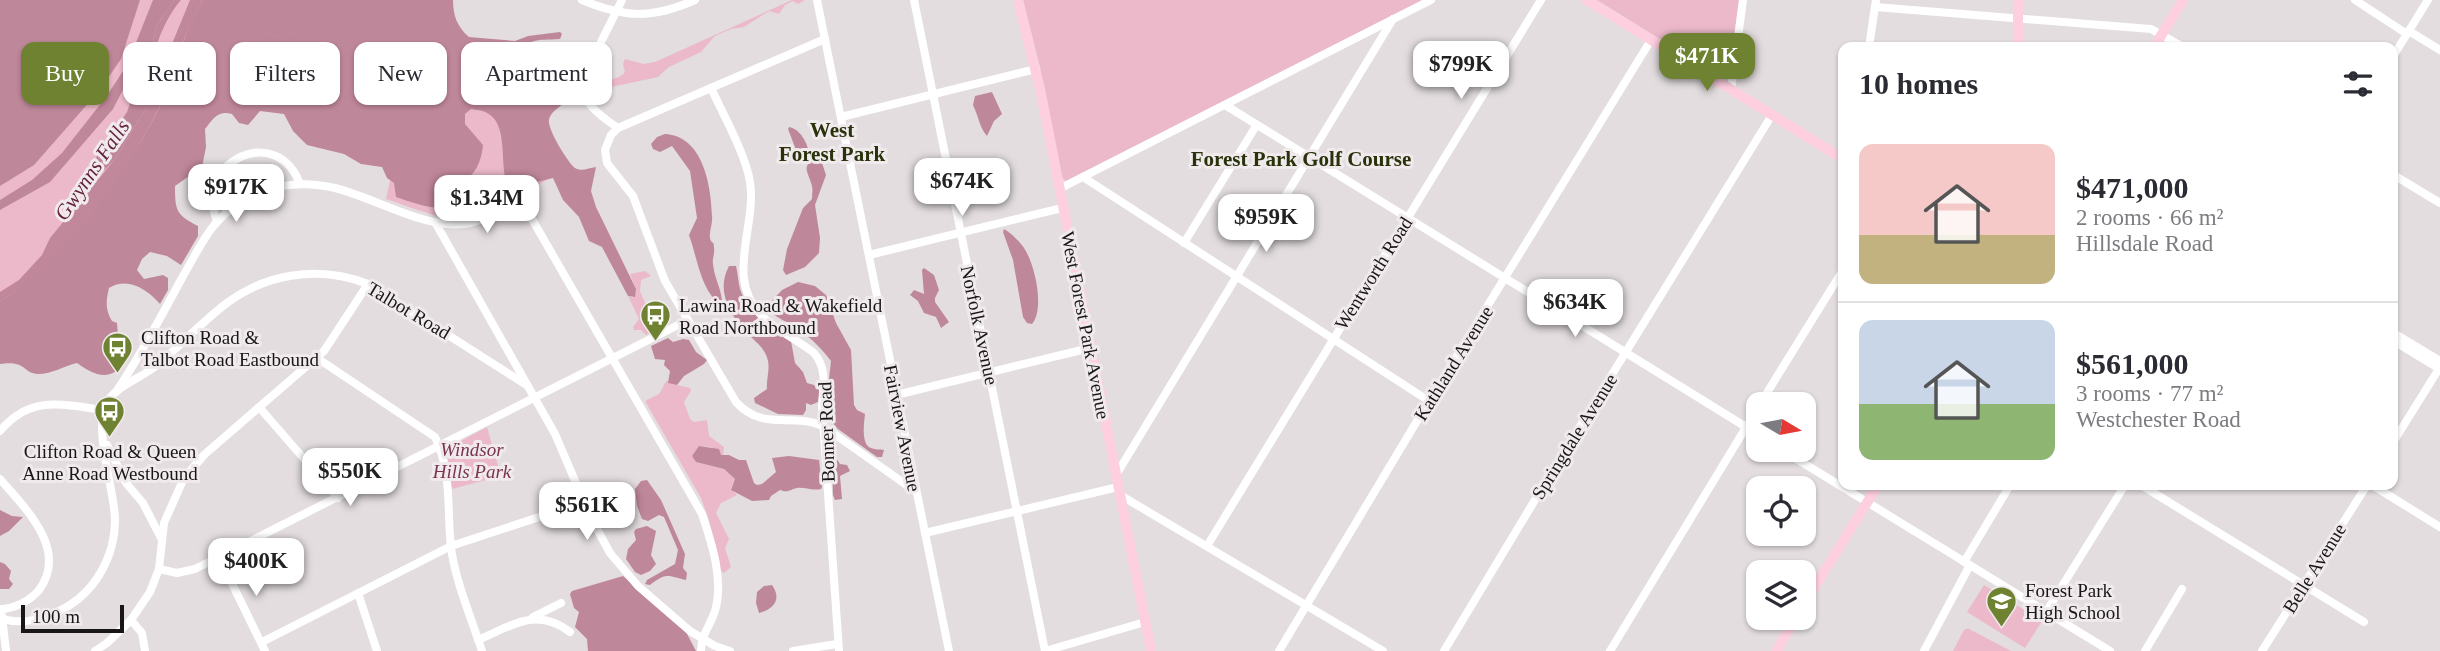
<!DOCTYPE html>
<meta charset="utf-8">
<style>
body{margin:0;font-family:"Times New Roman",serif;background:#f7f7f7;color:#2b2b33;height:100vh;display:flex;flex-direction:column;font-size:26px;white-space:nowrap}
*{box-sizing:border-box;margin:0}
p{font-size:23px;color:#7c7c81}
.icon{flex:none;width:38px;height:38px;fill:none;stroke:currentColor;stroke-width:2;stroke-linecap:round;stroke-linejoin:round}
.map{position:relative;flex:1;overflow:hidden}
.panel{position:absolute;left:1838px;top:42px;width:560px;height:448px;display:flex;flex-direction:column;background:#fff;border-radius:14px;box-shadow:0 2px 5px #0004}
.panel>*{flex:none}
.guide{position:absolute;left:21px;top:42px;width:665px;height:63px;display:flex;gap:14px}
.needle{width:46px;rotate:100deg}
.fabs{position:absolute;left:1746px;top:392px;display:grid;gap:14px}
.fabs a{display:grid;place-items:center;width:70px;height:70px;border-radius:14px;background:#fff;box-shadow:0 2px 5px #0004;font-size:35px}
.scale{position:absolute;left:21px;bottom:18px;width:103px;box-sizing:border-box;padding-left:7px;border:4px solid #181616;border-top:0;font-size:19px;line-height:24px;white-space:nowrap;color:#181616;-webkit-text-stroke:5px #f0eaec;paint-order:stroke}
.price{position:absolute;translate:-50% -60px;padding:0 16px;border-radius:14px;background:#fff;color:#222;font-size:23px;line-height:46px;filter:drop-shadow(0 2px 4px #0008)}
.price::after{content:'';position:absolute;left:50%;top:42px;width:21px;height:16px;margin-left:-10px;background:inherit;clip-path:polygon(0 0,100% 0,50% 100%)}
.price.selected{background:#6f8232;color:#fff}
ul{padding:0;list-style:none}
li{display:flex;align-items:center;gap:21px;height:175px;padding:0 21px}
li+li{border-top:2px solid #e1e1e2}
li span{display:grid;place-items:center;flex:none;width:196px;height:140px;border-radius:14px;color:#555}
li>.icon{margin-inline-start:auto}
span .icon{width:84px;height:84px;fill:#fffc;stroke-width:1}
li b{font-size:30px}
h2{display:flex;justify-content:space-between;align-items:center;height:84px;padding:0 21px;font-size:30px}
.pill{padding:0 24px;border-radius:14px;background:#fff;box-shadow:0 2px 5px #0004;font-size:24px;line-height:63px}
.pill.selected{background:#6f8232;color:#fff}
.map>svg:first-child{display:block}
</style>
<div class="map">
<svg width="2440" height="651" viewBox="0 0 2440 651">
<rect width="100%" height="100%" fill="#e3dddf"/>
<g fill="#ecb9ca">
<path d="M0 0H418L558 173 525 193 509 181C475 239 438 216 386 199L397 148 282 102 223 68 0 321Z"/>
<path d="M792 0H805L798 4 793 1 785 5 779 14 769 11 744 27 731 29 715 36 701 52 669 67 658 77 602 89 599 86 600 82C609 78 618 81 625 72L623 64 625 59 644 64 655 62Z"/>
<path d="M1023 0H1424L1066 181 1061 177 1040 67Z"/>
<path d="M1597 0H1739L1729 75 1721 77Z"/>
<path d="M645 271 651 276 641 280 640 291 656 329 646 335 641 330H634L633 327 639 319 628 296 633 298 636 289 630 274Z"/>
<path d="M667 380 669 383 690 388 691 391 684 402 690 419 694 422 707 420 709 436 724 447 723 456 711 447 699 446 696 462 724 469 735 479 731 489 737 495 721 503 716 513 729 539 725 548 731 567 724 573 721 571 709 520 701 498 645 401 659 394Z"/>
<path d="M487 427 501 476 452 489 446 449Z"/>
<path d="M1984 585 2042 621 2025 648 1967 612Z"/>
<path d="M1969 628V629L2011 651H1953L1964 630Z"/>
</g>
<g fill="#bf879a">
<path d="M0 0H140L121 59 99 91 34 165 0 186Z"/>
<path d="M153 0H174L157 25 154 37 145 81 146 108 115 159 98 177 81 180 127 112 145 59 141 55 113 109 50 182 0 210V200L32 180 62 153 106 97 127 65Z"/>
<path d="M202 0H453C453 15 457 27 469 37L515 41 528 36 560 32 562 34 560 39C537 41 524 35 520 64L533 68 535 81H563L572 87V97C565 104 550 111 549 120 547 129 568 163 575 168 581 172 589 168 596 167L591 191 596 207 636 289 635 297 628 296 602 247 589 241 579 217 563 200 553 178 537 182 525 189 506 180C500 162 508 123 487 113 483 110 476 110 471 109L465 114V124L483 145C482 157 478 170 468 178 460 184 454 183 450 193L454 199 465 195 466 200C450 217 414 203 396 197L394 183 387 178 382 167 361 164 344 154 307 145 293 131 284 114 260 111 248 125 239 123 232 114C218 110 213 119 205 129L206 147 202 167 175 186C175 210 176 215 198 226V236L181 265 167 256 150 252 142 259 137 270 144 279 163 275 168 278V290L160 304C148 290 128 276 109 288 106 301 105 309 112 321L117 323 118 336 129 341 132 348C119 378 104 383 77 363 64 366 52 374 38 374 22 373 27 360 0 364V302C61 260 122 180 156 114 165 97 174 78 180 60 182 52 183 42 186 34 191 22 198 13 202 0Z"/>
<path d="M992 92 1002 114 994 121 987 136C980 129 978 115 973 105L975 96Z"/>
<path d="M789 127C800 129 807 142 809 153L803 158 796 150 788 129Z"/>
<path d="M665 134C703 136 711 185 712 216 713 223 709 231 710 238 712 246 714 239 714 248 715 253 712 259 713 264 714 277 721 288 722 301H716C700 285 697 257 689 235L697 218 690 171 672 146 660 152 653 149 651 144 657 137Z"/>
<path d="M820 157 826 175 815 205 820 238 819 253 805 267 786 275 783 270 787 249 803 208 812 199C812 195 813 190 812 186 808 171 799 165 820 157Z"/>
<path d="M1004 229C1011 233 1019 241 1024 248 1035 264 1045 309 1032 324L1027 323 1023 317 1013 260 1003 232Z"/>
<path d="M729 266H736C738 274 738 281 740 289 749 316 768 325 791 341L795 363 803 372 807 383 814 385 820 391 818 402 811 405 806 403V410L803 415 778 414 755 403 754 398 767 389C766 380 770 371 768 361 765 347 754 341 745 331 729 313 716 290 729 266Z"/>
<path d="M924 268 934 275 939 290 935 298V302L949 322 941 328 936 317 924 313 918 301 910 295 914 290 924 294 922 270Z"/>
<path d="M798 282 815 286 826 295 836 323 851 350 854 405 857 410 865 414C864 423 861 445 871 448 875 450 880 449 884 450L882 457H877L838 429 830 420 827 397 831 361C820 347 814 341 800 330 789 321 776 320 768 308V305L782 290Z"/>
<path d="M668 338 673 342 683 339 689 340 696 352 707 360 704 364 684 376 677 385 668 383 670 371 664 365 665 360 655 359 651 346Z"/>
<path d="M699 446 719 449 721 455H729L739 460H746L754 483 757 485 762 484 776 472 772 458 789 456 819 460 822 487 821 489C812 491 804 487 797 488 789 490 788 493 780 490L771 496 769 500 752 501 731 490 735 479 724 469 696 462 692 456Z"/>
<path d="M834 455 840 464 847 465 850 471 840 476 842 499 835 500 833 495 832 459Z"/>
<path d="M647 480 661 500 685 554 683 568 687 573 686 580C667 576 667 572 650 585L645 584 647 580 675 564 678 550 664 517 659 515 648 521 642 519 637 506 635 489 641 481Z"/>
<path d="M0 510 12 516 23 517 9 531 0 536Z"/>
<path d="M647 526 656 531 651 555 656 564 650 571 641 575 635 572 626 559 628 549 636 540 634 532 636 529Z"/>
<path d="M0 562 5 564 11 571 9 579 13 584 9 589H0Z"/>
<path d="M623 576 686 632 696 651H588L587 639 575 627 579 612 574 608 570 594 572 591Z"/>
<path d="M772 585C782 599 774 609 759 613L756 603 757 592 764 586Z"/>
</g>
<path fill="#c1889b" d="M174 0H181C163 21 149 56 153 84L156 83 190 0H202C198 13 192 22 186 34 181 47 180 62 174 75 137 161 78 249 0 302V292L19 280 42 255 50 238 115 159 146 108 145 81 154 37 157 25Z"/>
<g fill="none" stroke-linecap="round" stroke-linejoin="round">
<path stroke="#c1889b" stroke-width="2" d="M191 25 246 26 285 39 300 48 313 62 339 69 367 88 390 99 421 129 439 136 463 152"/>
<g stroke="#fff" stroke-width="8">
<path d="M582 0C625 18 652 19 695 0"/>
<path d="M817 0 949 651"/>
<path d="M914 0 1045 651"/>
<path d="M2355 0 2407 34"/>
<path d="M1875 7 2151 29 2183 47"/>
<path d="M2409 31 2440 50"/>
<path d="M825 39 618 128 611 135 605 150 607 163 633 196 665 281 736 402C763 432 792 412 823 426L915 491"/>
<path d="M1869 47 1876 0"/>
<path d="M2392 58 2428 0"/>
<path d="M537 76 577 75"/>
<path d="M711 88C723 114 746 155 750 182 757 227 724 278 762 316 777 331 798 340 814 353 828 370 823 386 822 406L839 651"/>
<path d="M1731 90 1743 0"/>
<path d="M1225 105 1759 435"/>
<path d="M841 117 1036 69"/>
<path d="M618 128C597 114 581 101 577 75L583 73 590 64 622 0"/>
<path d="M2392 174 2440 203"/>
<path d="M1083 177 1429 401"/>
<path d="M1059 189 1431 0"/>
<path d="M217 221C193 161 277 122 300 184"/>
<path d="M435 222 555 434 591 518 610 553 638 586 690 631 715 646 730 651"/>
<path d="M1184 243 1256 126"/>
<path d="M869 255 1062 208"/>
<path d="M2392 332 2440 361"/>
<path d="M2392 340 2440 369"/>
<path d="M317 358 435 437C452 470 447 512 451 548 456 583 471 617 482 651"/>
<path d="M116 392C141 355 162 315 183 276 194 258 203 237 217 222 227 211 242 200 256 194 281 183 309 182 335 188 392 202 473 262 511 189L521 200 702 514C712 544 724 580 715 611 710 626 701 635 701 651"/>
<path d="M896 395 1090 348"/>
<path d="M1760 404 1843 270"/>
<path d="M259 407 338 498"/>
<path d="M0 431C31 394 62 405 104 410"/>
<path d="M2392 444 2440 367"/>
<path d="M107 445 126 483 143 503 161 538"/>
<path d="M1782 450 2110 651"/>
<path d="M1116 475 1393 19"/>
<path d="M0 479C25 508 69 550 39 590 30 601 14 609 0 609"/>
<path d="M2141 485 2364 622"/>
<path d="M2372 485 2440 527"/>
<path d="M1120 495 1383 651"/>
<path d="M925 533 1118 487"/>
<path d="M1207 546 1541 0"/>
<path d="M219 557 265 651"/>
<path d="M1964 562 2009 487"/>
<path d="M159 569 177 573 195 569 688 320"/>
<path d="M358 593 377 651"/>
<path d="M2046 612 2125 485"/>
<path d="M2 616 6 651"/>
<path d="M533 617 561 603"/>
<path d="M0 618C19 625 43 620 61 610 95 593 115 557 115 519 114 497 107 474 104 451 102 436 100 419 106 404 114 387 141 378 156 366 179 347 200 324 223 306 265 273 318 265 368 284L528 386"/>
<path d="M131 620 142 633 145 651"/>
<path d="M478 640C511 626 537 606 570 632"/>
<path d="M262 642 451 546 585 502"/>
<path d="M95 651 107 643 131 620 150 592 159 569 164 523 184 478 205 454 324 351 368 284"/>
<path d="M793 651 837 644"/>
<path d="M1045 651 1145 622"/>
<path d="M1279 651 1429 401 1651 40"/>
<path d="M1444 651 1550 475 1772 115"/>
<path d="M1610 651 1759 406"/>
<path d="M1924 651 1970 565"/>
<path d="M2145 651 2182 589"/>
<path d="M2262 651 2367 485"/>
</g>
<g stroke="#fecfdf" stroke-width="10">
<path d="M1018 0 1040 89 1151 651"/>
<path d="M1587 0 1843 159"/>
<path d="M2018 47V0"/>
<path d="M2154 47 2183 0"/>
<path d="M1804 604 1878 485"/>
<path d="M1776 651 1796 618"/>
</g>
</g>
<defs>
<symbol id="bus-pin" viewBox="-11 -11 22 30"><path d="M0 17L-7.5 6A9.5 9.5 0 1 1 7.5 6Z" fill="#6f8232" stroke="#f0eaec"/><path d="M-5-6H5V4H4V6H2V4H-2V6H-4V4H-5ZM-3.5-4V0h7V-4ZM-3.5 1.2v1.5H-2V1.2ZM2 1.2v1.5H3.5V1.2Z" fill="#fff"/></symbol>
<symbol id="school-pin" viewBox="-11 -11 22 30"><path d="M0 17L-7.5 6A9.5 9.5 0 1 1 7.5 6Z" fill="#6f8232" stroke="#f0eaec"/><path d="M0-5L7-2L0 1L-7-2ZM-4 1L0 2.5L4 1V4Q0 6-4 4Z" fill="#fff"/></symbol>
</defs>
<g fill-rule="evenodd">
<use href="#bus-pin" x="638" y="298" width="35" height="47"/>
<use href="#bus-pin" x="100" y="330" width="35" height="47"/>
<use href="#bus-pin" x="92" y="394" width="35" height="47"/>
<use href="#school-pin" x="1984" y="584" width="35" height="47"/>
</g>
<g text-anchor="middle" stroke-width="6" stroke-linejoin="round" paint-order="stroke">
<g font-size="19" fill="#181616" stroke="#f0eaec">
<text transform="translate(1373 273) rotate(-58)" y="7">Wentworth Road</text>
<text transform="translate(409 310) rotate(31)" y="7">Talbot Road</text>
<text transform="translate(980 325) rotate(78)" y="7">Norfolk Avenue</text>
<text transform="translate(1086 325) rotate(79)" y="7">West Forest Park Avenue</text>
<text transform="translate(1453 363) rotate(-58)" y="7">Kathland Avenue</text>
<text transform="translate(903 428) rotate(79)" y="7">Fairview Avenue</text>
<text transform="translate(826 432) rotate(-92)" y="7">Bonner Road</text>
<text transform="translate(1574 436) rotate(-58)" y="7">Springdale Avenue</text>
<text transform="translate(2314 568) rotate(-58)" y="7">Belle Avenue</text>
</g>
<g font-size="19" fill="#181616" stroke="#f0eaec" text-anchor="start">
<text x="679" y="312">Lawina Road &amp; Wakefield<tspan x="679" dy="22">Road Northbound</tspan></text>
<text x="141" y="344">Clifton Road &amp;<tspan x="141" dy="22">Talbot Road Eastbound</tspan></text>
<text x="110" y="458" text-anchor="middle">Clifton Road &amp; Queen<tspan x="110" dy="22">Anne Road Westbound</tspan></text>
<text x="2025" y="597">Forest Park<tspan x="2025" dy="22">High School</tspan></text>
</g>
<g font-size="19" font-style="italic" fill="#7a3450" stroke="#f0eaec">
<text x="472" y="456">Windsor<tspan x="472" dy="22">Hills Park</tspan></text>
</g>
<g font-size="21" font-weight="bold" fill="#29320b" stroke="#f0eaec">
<text x="832" y="137">West<tspan x="832" dy="24">Forest Park</tspan></text>
<text x="1301" y="166">Forest Park Golf Course</text>
</g>
<g font-size="21" font-style="italic" fill="#641f3d" stroke="#f0eaec">
<text transform="translate(92 170) rotate(-56)" y="7">Gwynns Falls</text>
</g>
</g>
</svg>
<div class="fabs">
<a><svg class="needle" viewBox="-14 -14 28 28"><path d="M0-13l5 13h-10z" fill="#e53935"/><path d="M0 13l5-13h-10z" fill="#7c7c81"/></svg></a>
<a><svg class="icon" aria-label="locate" viewBox="0 0 24 24"><circle cx="12" cy="12" r="6"/><path d="M12 2v4M12 18v4M2 12h4M18 12h4"/></svg></a>
<a><svg class="icon" aria-label="layers" viewBox="0 0 24 24"><path d="M12 4l9 5-9 5-9-5zM3 14l9 5 9-5"/></svg></a>
</div>
<div class="scale">100 m</div>
<b class="price selected" style="left:1707px;top:93px">$471K</b>
<b class="price" style="left:1461px;top:101px">$799K</b>
<b class="price" style="left:962px;top:218px">$674K</b>
<b class="price" style="left:236px;top:224px">$917K</b>
<b class="price" style="left:487px;top:235px">$1.34M</b>
<b class="price" style="left:1266px;top:254px">$959K</b>
<b class="price" style="left:1575px;top:339px">$634K</b>
<b class="price" style="left:350px;top:508px">$550K</b>
<b class="price" style="left:587px;top:542px">$561K</b>
<b class="price" style="left:256px;top:598px">$400K</b>
<div class="guide">
<a class="pill selected">Buy</a>
<a class="pill">Rent</a>
<a class="pill">Filters</a>
<a class="pill">New</a>
<a class="pill">Apartment</a>
</div>
<section class="panel">
<h2>10 homes<svg class="icon" aria-label="filters" viewBox="0 0 24 24"><path d="M4 7h16M4 17h16"/><circle cx="9" cy="7" r="2"/><circle cx="15" cy="17" r="2"/></svg></h2>
<ul>
<li><span style="background:linear-gradient(#f6c9c9 65%,#c2b280 0)"><svg class="icon" aria-label="home" viewBox="0 0 24 24"><path d="M3 11l9-7 9 7M6 9v11h12V9"/></svg></span><div><b>$471,000</b><p>2 rooms · 66 m²</p><p>Hillsdale Road</p></div></li>
<li><span style="background:linear-gradient(#c9d6e8 60%,#8fb573 0)"><svg class="icon" aria-label="home" viewBox="0 0 24 24"><path d="M3 11l9-7 9 7M6 9v11h12V9"/></svg></span><div><b>$561,000</b><p>3 rooms · 77 m²</p><p>Westchester Road</p></div></li>
</ul>
</section>
</div>
